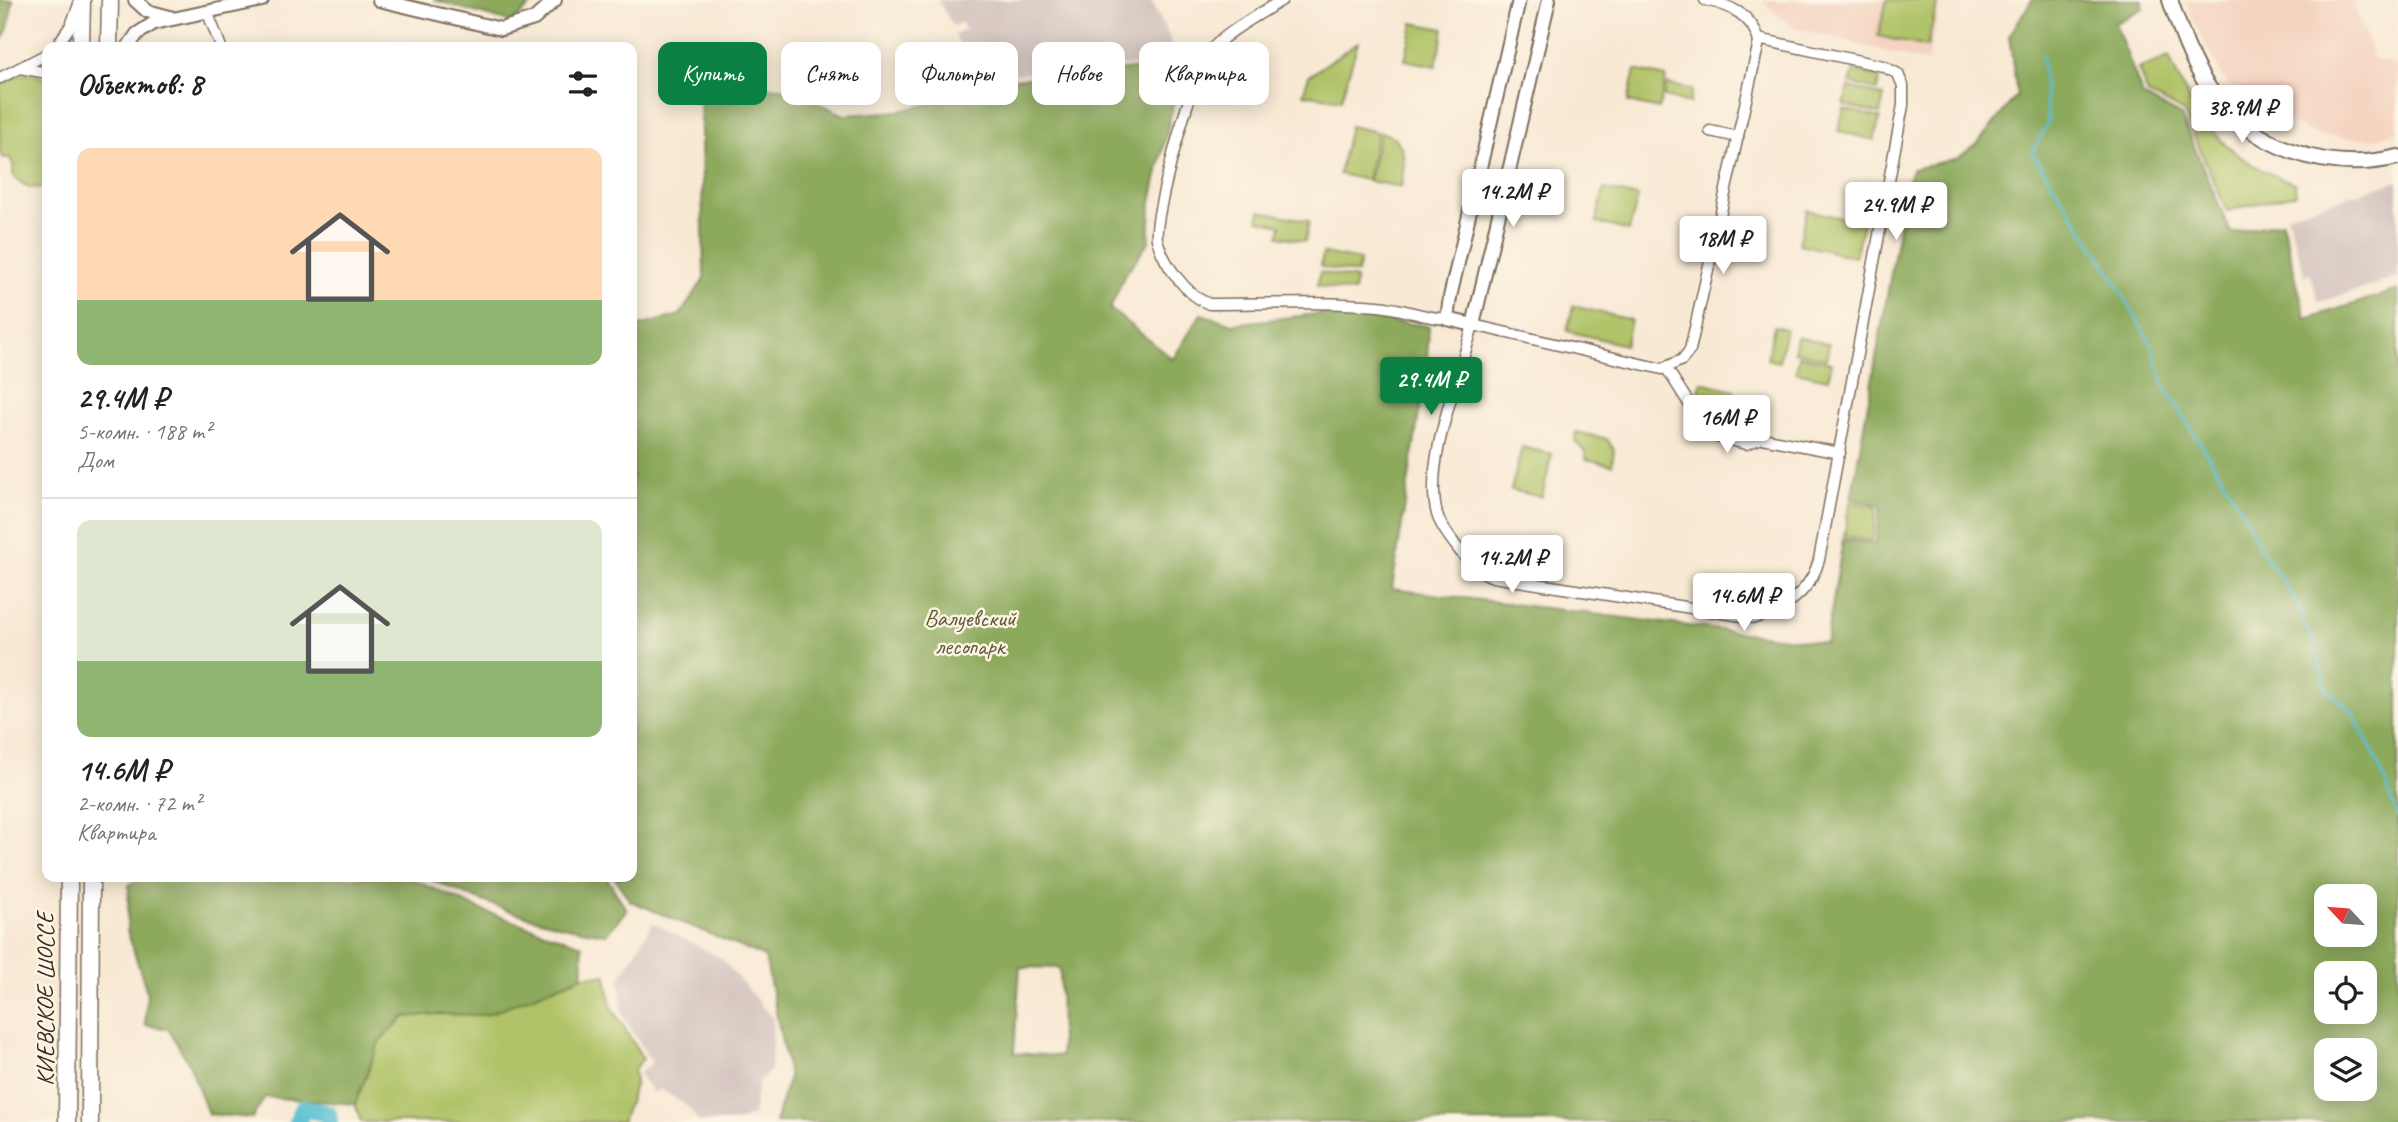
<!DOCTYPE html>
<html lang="ru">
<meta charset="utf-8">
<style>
body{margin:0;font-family:Caveat,sans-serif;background:#f6f6f6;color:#222;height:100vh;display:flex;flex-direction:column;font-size:26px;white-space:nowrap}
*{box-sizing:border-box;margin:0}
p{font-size:23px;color:#767676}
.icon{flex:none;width:38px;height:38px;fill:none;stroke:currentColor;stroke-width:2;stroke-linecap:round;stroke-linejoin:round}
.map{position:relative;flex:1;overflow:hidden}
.side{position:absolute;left:42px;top:42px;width:595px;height:840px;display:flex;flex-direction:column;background:#fff;border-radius:14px;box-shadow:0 4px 18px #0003}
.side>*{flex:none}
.hud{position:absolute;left:658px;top:42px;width:665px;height:63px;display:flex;gap:14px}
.needle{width:46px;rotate:296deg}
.tools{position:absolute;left:2314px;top:884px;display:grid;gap:14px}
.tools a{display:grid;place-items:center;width:63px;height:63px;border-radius:14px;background:#fff;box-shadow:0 4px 18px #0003;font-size:35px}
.price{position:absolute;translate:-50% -60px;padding:0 16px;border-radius:7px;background:#fff;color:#222;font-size:23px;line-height:46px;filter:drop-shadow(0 2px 4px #0008)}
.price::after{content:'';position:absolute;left:50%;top:42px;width:21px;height:16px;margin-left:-10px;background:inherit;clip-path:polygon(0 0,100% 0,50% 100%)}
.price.selected{background:#0b8043;color:#fff}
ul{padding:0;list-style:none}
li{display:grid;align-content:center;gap:14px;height:371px;padding:0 35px}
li+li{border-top:2px solid #e0e0e0}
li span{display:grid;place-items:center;height:217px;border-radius:14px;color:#555}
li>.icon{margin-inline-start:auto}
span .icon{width:126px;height:126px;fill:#fffc;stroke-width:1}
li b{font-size:30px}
h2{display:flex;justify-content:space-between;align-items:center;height:84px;padding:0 35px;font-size:30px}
.tag{padding:0 24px;border-radius:14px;background:#fff;box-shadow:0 4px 18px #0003;font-size:24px;line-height:63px}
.tag.selected{background:#0b8043;color:#fff}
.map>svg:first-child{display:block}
</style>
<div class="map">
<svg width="2398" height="1122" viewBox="0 0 2398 1122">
<rect width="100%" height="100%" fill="#fcf5e5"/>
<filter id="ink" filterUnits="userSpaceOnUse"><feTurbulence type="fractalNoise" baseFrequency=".0143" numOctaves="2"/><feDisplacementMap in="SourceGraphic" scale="14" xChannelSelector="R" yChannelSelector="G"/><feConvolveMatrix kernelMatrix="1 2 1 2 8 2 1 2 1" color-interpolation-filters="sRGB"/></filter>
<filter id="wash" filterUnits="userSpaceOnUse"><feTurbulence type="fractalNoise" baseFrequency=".00686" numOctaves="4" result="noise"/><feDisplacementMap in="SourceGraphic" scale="28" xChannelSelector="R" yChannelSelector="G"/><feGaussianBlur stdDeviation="1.57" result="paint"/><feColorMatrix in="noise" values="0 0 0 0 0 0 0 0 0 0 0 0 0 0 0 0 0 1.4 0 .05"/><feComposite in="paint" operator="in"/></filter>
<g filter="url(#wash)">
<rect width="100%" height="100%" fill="#f8e9d4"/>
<g fill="#f4d3c0">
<path d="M1762 0H1941L1927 62 1791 27Z"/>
<path d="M2186 0H2353L2374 59 2398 66V131L2374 139 2317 135 2246 103 2224 80 2194 23Z"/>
</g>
<g fill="#d0c0bc">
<path d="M938 0H1151L1170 38 1173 62 975 77 955 35 965 29 961 22 953 26Z"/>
<path d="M2398 181V278L2319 302 2310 273 2305 275 2287 215Z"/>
<path d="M653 923 721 958 773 1019 771 1070 758 1083 753 1115 736 1122H699L687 1106 660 1089 654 1093 639 1074 652 1063 622 1014 620 978Z"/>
</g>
<g fill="#b0c367" stroke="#767642" stroke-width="2">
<path d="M1887 0H1938L1927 47 1878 36Z"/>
<path d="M1413 23 1444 29 1436 66 1405 60Z"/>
<path d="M1358 42 1341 100 1303 94 1309 76Z"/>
<path d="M2169 57C2194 118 2229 163 2295 183L2296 194 2227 211 2183 111 2148 94 2138 69Z"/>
<path d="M1635 70 1666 77 1659 109 1628 102Z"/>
<path d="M1854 70 1880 77 1877 90 1850 83Z"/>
<path d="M31 73 47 80V187C31 190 24 187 13 175V164L9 157 3 158 0 153V86L17 76Z"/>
<path d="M1667 84 1692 90 1690 103 1664 97Z"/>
<path d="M1849 87 1884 96 1880 114 1844 105Z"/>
<path d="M1844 109 1880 118 1874 140 1838 131Z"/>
<path d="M1350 126 1377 132 1367 180 1339 174Z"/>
<path d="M1380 132C1409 139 1405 163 1401 187L1369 181Z"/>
<path d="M1604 189 1638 197 1629 231 1596 222Z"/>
<path d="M1807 210 1863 223 1855 257 1799 244Z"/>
<path d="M1260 211 1309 221 1305 241 1279 236 1281 225 1258 220Z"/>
<path d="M1323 253 1360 260 1357 273 1321 267Z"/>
<path d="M1320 272 1356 279 1354 292 1317 286Z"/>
<path d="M1573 306 1631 320 1625 345 1567 331Z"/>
<path d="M1774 326 1786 329 1779 362 1767 359Z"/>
<path d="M1797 337 1829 344 1826 359 1794 352Z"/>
<path d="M1799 356 1832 363 1828 379 1796 372Z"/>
<path d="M1702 382 1734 390 1727 421 1714 418 1699 390Z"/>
<path d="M1576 432 1607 439 1614 450 1612 465 1586 459 1585 452 1575 441Z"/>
<path d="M1522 447 1552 454 1542 497 1511 490Z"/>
<path d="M1850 502 1877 507 1872 541 1844 536Z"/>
<path d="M606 975 611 1006 643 1059 634 1069 635 1085 622 1122H361L355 1104 380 1040 405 1017 436 1014 486 1015 583 976Z"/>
</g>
<g fill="#8ca95c" stroke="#646a3d" stroke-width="2" fill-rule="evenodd">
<path d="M0 0H13L8 28 0 44Z"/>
<path d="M434 0H536L512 23Z"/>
<path d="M2032 0H2142L2144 8 2115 23 2143 96 2181 116 2231 233 2282 222 2306 319 2398 290V1122H775L789 1076 765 957 630 901 614 877H632V328L680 315 704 279 700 84 782 88 845 115 900 111 961 96 988 81 1182 65 1151 202 1149 242 1124 276 1110 309 1173 359 1201 314 1233 324 1325 313 1429 326 1427 361 1392 589 1826 643 1843 539 1875 544 1881 505 1851 499 1907 183 1912 169 1958 158 1979 142 2017 95 2009 36ZM2364 896V934H2326V896ZM1020 967 1060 968 1061 1056 1014 1053ZM2326 973H2364V1012H2326ZM2326 1050H2364V1088H2326Z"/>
<path d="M140 877H408L481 910 582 945 583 976 486 1015 436 1014 404 1017 380 1040 355 1104 265 1097 252 1118 208 1114 189 1063 168 1029 145 1025 147 992 127 930 129 885Z"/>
<path d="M424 877H606L627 910 606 934C542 926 483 902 424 877Z"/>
</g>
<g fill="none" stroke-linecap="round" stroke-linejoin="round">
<path stroke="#56c0d3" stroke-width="2.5" d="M2042 54 2048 123 2032 152 2107 267 2152 346 2163 383 2242 510 2262 551 2296 601 2314 644 2327 690 2351 710 2376 758 2398 816"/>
<path stroke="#56c0d3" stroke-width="18" d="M297 1122 304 1108 328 1114 329 1122"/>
</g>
</g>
<g filter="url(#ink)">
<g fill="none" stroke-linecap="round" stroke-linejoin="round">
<defs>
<g id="minor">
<path d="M1282 0C1257 16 1227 31 1208 53 1194 70 1153 218 1157 239 1163 263 1186 295 1209 304 1266 304 1322 301 1378 306 1402 308 1423 318 1447 319"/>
<path d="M1705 0C1730 5 1753 15 1759 42L1690 350 1682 360 1662 369 1473 325C1460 375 1423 464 1437 514 1440 526 1449 536 1456 546 1466 559 1477 571 1493 577L1755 618C1786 609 1810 592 1819 560L1903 105V86L1898 74 1883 66 1758 39"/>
<path d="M207 11 221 47"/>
<path d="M56 47 71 25 78 7"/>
<path d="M20 68 47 73"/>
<path d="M0 78 47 54"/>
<path d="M1710 131 1738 137"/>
<path d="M1667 369 1709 435 1746 444 1762 438 1840 453"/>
</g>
<g id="tertiary">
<path d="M135 0 147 11 170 17"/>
<path d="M379 0 501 29 534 19 555 0"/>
<path d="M1519 0 1450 297 1447 319 1473 325 1549 0"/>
<path d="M128 47 137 34 154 23 262 0"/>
</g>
<path id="secondary" d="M2170 0C2180 29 2191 62 2209 88 2251 148 2327 174 2398 157"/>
<g id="trunk">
<path d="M81 47 82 0"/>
<path d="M109 47 110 0"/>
<path d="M67 1122 69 877"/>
<path d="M90 1122 91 877"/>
</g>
</defs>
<use href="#minor" stroke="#7d6d5e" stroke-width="13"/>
<use href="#tertiary" stroke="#7d6d5e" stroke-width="16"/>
<use href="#secondary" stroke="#7d6d5e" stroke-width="18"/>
<use href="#trunk" stroke="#7d6d5e" stroke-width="19"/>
<use href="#minor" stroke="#fff" stroke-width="10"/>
<use href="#tertiary" stroke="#fff" stroke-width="12"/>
<use href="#secondary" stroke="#fff" stroke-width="14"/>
<use href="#trunk" stroke="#fff" stroke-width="16"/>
</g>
</g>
<g text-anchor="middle" stroke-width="5" stroke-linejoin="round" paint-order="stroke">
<g font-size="24" fill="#5e5834" stroke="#fcf5e5">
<text x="970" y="626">Валуевский<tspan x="970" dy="28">лесопарк</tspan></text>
</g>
<g font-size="24" fill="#3b2a1e" stroke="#fcf5e5">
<text transform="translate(45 999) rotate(-90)" y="8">КИЕВСКОЕ ШОССЕ</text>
</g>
</g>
</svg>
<div class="tools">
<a><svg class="needle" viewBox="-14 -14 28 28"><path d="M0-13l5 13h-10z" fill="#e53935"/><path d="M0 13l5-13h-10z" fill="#767676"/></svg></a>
<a><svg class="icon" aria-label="locate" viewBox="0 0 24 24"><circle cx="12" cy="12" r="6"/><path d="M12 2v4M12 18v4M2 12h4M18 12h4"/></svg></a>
<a><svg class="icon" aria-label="layers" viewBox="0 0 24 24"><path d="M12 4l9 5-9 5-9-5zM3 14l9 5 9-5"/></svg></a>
</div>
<b class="price" style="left:2242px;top:145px">38.9M ₽</b>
<b class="price" style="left:1513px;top:229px">14.2M ₽</b>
<b class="price" style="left:1896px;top:242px">24.9M ₽</b>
<b class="price" style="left:1723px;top:276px">18M ₽</b>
<b class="price selected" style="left:1431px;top:417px">29.4M ₽</b>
<b class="price" style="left:1727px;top:455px">16M ₽</b>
<b class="price" style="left:1512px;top:595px">14.2M ₽</b>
<b class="price" style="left:1744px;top:633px">14.6M ₽</b>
<div class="hud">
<a class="tag selected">Купить</a>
<a class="tag">Снять</a>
<a class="tag">Фильтры</a>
<a class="tag">Новое</a>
<a class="tag">Квартира</a>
</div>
<section class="side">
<h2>Объектов: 8<svg class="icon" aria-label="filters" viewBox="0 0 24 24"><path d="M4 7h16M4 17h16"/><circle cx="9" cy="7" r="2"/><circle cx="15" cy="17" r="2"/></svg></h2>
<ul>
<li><span style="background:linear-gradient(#ffd9b3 70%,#8fb573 0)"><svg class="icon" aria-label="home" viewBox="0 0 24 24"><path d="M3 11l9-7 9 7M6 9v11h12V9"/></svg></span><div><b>29.4M ₽</b><p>5-комн. · 188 m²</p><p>Дом</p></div></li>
<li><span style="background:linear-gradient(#dfe7d0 65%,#8fb573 0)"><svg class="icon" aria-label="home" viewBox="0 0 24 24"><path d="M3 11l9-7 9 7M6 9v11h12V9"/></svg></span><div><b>14.6M ₽</b><p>2-комн. · 72 m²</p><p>Квартира</p></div></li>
</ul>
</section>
</div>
